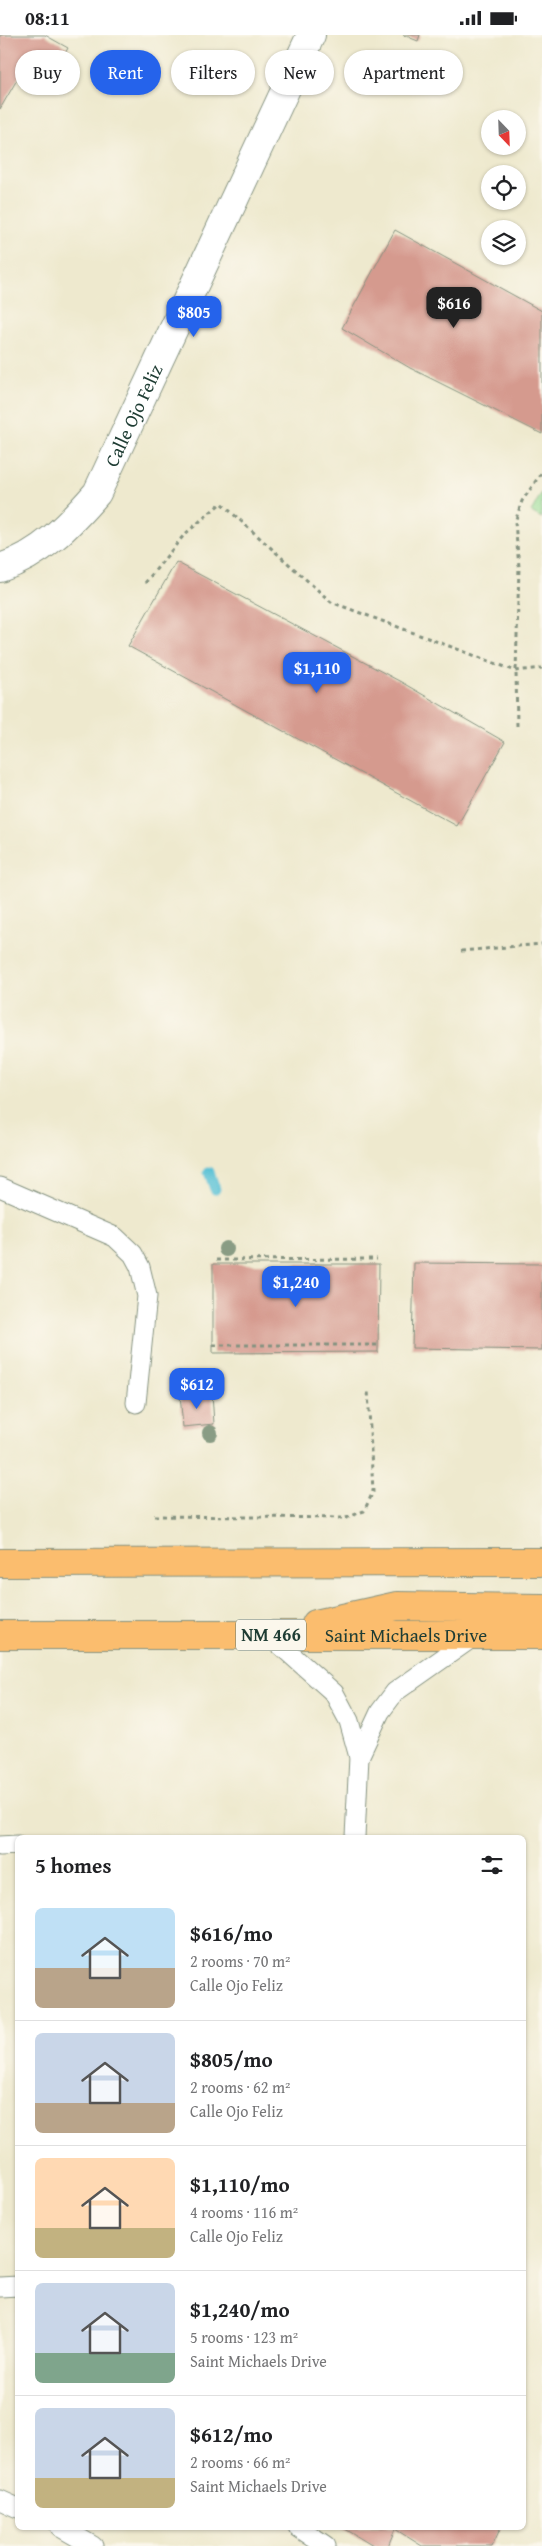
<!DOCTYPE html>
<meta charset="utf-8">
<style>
body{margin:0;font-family:"Gentium Book Plus",serif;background:#f2f2f2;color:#202124;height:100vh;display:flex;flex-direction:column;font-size:19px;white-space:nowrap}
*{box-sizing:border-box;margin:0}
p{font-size:16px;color:#757577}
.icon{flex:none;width:28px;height:28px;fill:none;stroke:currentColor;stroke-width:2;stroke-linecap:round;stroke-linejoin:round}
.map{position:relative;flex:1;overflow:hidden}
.details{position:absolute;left:15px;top:1800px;width:511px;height:695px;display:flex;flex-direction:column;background:#fff;border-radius:8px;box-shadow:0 1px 4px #0004}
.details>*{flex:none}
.guide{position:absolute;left:15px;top:15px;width:512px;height:45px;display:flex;gap:10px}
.needle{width:32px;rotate:157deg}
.tools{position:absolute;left:481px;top:75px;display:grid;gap:10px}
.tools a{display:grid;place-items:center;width:45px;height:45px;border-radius:50%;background:#fff;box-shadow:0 1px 4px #0004;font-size:25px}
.price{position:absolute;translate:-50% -42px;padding:0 11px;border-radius:10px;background:#2563eb;color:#fff;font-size:16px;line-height:32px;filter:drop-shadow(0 1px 2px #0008)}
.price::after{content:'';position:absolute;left:50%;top:30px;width:15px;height:11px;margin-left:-8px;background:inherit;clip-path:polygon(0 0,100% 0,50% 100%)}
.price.selected{background:#222;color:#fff}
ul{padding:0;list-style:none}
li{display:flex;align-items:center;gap:15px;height:125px;padding:0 20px}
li+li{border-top:1px solid #e0e0e0}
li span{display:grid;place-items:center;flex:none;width:140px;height:100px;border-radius:8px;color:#555}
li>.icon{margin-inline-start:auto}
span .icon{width:60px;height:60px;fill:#fffc;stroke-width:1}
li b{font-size:21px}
h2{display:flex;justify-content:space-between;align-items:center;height:60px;padding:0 20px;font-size:21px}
.tag{padding:0 18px;border-radius:22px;background:#fff;box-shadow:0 1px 4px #0004;font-size:18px;line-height:45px}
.tag.selected{background:#2563eb;color:#fff}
.status{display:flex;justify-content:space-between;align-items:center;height:35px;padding:0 25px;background:#fff;direction:ltr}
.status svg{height:14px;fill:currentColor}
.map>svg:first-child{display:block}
</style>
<div class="status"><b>08:11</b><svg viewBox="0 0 49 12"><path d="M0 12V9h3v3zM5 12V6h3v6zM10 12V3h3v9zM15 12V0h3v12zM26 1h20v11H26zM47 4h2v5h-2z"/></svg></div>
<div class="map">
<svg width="542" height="2511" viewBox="0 0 542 2511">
<rect width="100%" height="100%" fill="#fbf7ec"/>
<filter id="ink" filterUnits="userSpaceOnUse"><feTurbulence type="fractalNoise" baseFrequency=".02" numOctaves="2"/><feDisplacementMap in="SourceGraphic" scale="10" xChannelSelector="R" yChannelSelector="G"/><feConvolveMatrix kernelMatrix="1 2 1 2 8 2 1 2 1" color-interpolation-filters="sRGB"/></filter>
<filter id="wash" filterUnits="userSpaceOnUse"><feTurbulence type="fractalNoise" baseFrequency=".0096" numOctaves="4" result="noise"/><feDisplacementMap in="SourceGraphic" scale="20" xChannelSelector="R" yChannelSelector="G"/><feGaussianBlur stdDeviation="1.12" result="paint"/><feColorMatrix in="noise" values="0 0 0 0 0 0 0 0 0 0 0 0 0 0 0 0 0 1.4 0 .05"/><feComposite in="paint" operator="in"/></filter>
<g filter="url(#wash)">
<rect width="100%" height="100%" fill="#eee9ce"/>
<path fill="#98dc94" stroke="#5c8c64" d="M542 457V483L531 477Z"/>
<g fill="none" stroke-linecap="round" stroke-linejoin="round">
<path stroke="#59c1d5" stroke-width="11" d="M209 1137 215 1154"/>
</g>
<g id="blocks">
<g fill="#d59a8e">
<path d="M0 0H45L68 13 54 38 29 24 0 74Z"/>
<path d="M403 0H420L418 6Z"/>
<path d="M395 195 542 276V399L410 333 342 293Z"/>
<path d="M176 527 401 647 505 707 457 791 128 611Z"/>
<path d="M414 1228 542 1229V1315L412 1313Z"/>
<path d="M213 1229H379L378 1317 213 1318Z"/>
<path d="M212 1358 214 1389 183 1392 180 1360Z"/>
<path d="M342 2492H501L492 2511H422L395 2494 388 2511H373Z"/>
</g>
</g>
</g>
<g filter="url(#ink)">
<use href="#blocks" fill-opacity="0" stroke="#869381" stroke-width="1"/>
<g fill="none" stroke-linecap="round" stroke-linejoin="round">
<defs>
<g id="service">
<path d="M0 1152 115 1202 133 1219 140 1232 147 1261 136 1368"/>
<path d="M269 1600 334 1658 349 1686 359 1722 355 1802"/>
<path d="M359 1722 380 1677 395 1657 476 1600"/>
<path d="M0 1811 18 1810"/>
<path d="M0 2252 18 2251"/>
<path d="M0 2465 18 2473"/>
<path d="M60 2492 93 2511"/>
<path d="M298 2492 326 2511"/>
</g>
<g id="minor">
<path id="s1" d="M0 533C41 520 69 490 97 458L311 0"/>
</g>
<g id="primary">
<path d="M0 1528 542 1527"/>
<path d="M316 1589 397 1571 542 1573"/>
<path id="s2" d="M0 1600H542"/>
</g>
</defs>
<use href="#service" stroke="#869381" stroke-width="21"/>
<use href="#minor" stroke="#869381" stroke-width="30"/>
<use href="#primary" stroke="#869381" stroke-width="30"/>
<g stroke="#869381" stroke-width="3" stroke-dasharray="4 4" stroke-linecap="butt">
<path d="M145 548 184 500 221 468 331 567 516 636 542 633"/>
<path d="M517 691 516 636 519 532 515 487 522 466 542 437"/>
<path d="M461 916 542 909"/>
<path d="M216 1225 377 1224"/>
<path d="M213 1310H379"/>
<path d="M154 1481 346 1483 364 1476 373 1457 368 1354"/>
</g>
<use href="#service" stroke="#fff" stroke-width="19"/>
<use href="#minor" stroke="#fff" stroke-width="28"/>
<use href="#primary" stroke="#fbbd6e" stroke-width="28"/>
</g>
<g fill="#899c84">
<circle cx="226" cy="1214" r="8"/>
<circle cx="210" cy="1398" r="8"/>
</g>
</g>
<g text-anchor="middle" stroke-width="4" stroke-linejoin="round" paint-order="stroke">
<rect fill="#fbf7ec" stroke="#61756b" stroke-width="1" x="236" y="1584.5" width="70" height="31" rx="4"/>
<g font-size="18" font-weight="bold" fill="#1f3d34">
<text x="271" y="1606">NM 466</text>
</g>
<g font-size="19" fill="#1f3d34" stroke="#fbf7ec">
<text dy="7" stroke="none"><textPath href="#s1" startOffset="210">Calle Ojo Feliz</textPath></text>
<text dy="7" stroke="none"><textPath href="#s2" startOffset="406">Saint Michaels Drive</textPath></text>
</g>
</g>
</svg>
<div class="tools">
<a><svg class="needle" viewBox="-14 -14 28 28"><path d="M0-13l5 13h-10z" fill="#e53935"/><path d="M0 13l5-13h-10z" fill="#757577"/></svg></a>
<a><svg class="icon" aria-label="locate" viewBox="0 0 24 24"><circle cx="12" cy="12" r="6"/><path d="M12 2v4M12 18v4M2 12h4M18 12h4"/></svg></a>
<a><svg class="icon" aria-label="layers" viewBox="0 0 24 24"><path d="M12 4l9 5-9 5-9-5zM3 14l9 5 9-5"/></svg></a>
</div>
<b class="price selected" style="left:454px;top:294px">$616</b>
<b class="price" style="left:194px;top:303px">$805</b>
<b class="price" style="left:317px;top:659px">$1,110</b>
<b class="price" style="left:296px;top:1273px">$1,240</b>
<b class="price" style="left:197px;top:1375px">$612</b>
<div class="guide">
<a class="tag">Buy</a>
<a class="tag selected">Rent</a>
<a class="tag">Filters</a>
<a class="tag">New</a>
<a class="tag">Apartment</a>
</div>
<section class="details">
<h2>5 homes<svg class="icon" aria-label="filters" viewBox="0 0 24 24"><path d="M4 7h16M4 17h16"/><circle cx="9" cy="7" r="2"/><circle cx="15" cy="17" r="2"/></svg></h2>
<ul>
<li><span style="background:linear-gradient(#bfe0f5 60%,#b9a48a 0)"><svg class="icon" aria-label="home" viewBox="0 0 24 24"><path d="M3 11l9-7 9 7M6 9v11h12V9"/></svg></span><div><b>$616/mo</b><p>2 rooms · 70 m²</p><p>Calle Ojo Feliz</p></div></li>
<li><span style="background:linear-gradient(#c9d6e8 70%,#b9a48a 0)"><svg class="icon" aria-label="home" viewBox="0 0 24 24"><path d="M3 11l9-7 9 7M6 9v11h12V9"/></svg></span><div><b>$805/mo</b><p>2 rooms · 62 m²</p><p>Calle Ojo Feliz</p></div></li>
<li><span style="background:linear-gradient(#ffd9b3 70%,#c2b280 0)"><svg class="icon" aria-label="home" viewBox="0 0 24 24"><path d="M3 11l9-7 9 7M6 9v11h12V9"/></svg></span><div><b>$1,110/mo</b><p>4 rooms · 116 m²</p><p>Calle Ojo Feliz</p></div></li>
<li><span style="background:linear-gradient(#c9d6e8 70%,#7fa58c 0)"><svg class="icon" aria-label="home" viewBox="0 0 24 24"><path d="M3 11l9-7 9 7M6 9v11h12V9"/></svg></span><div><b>$1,240/mo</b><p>5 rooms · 123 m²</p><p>Saint Michaels Drive</p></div></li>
<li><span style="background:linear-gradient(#c9d6e8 70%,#c2b280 0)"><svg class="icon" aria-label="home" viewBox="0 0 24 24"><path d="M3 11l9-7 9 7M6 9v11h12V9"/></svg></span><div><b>$612/mo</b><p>2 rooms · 66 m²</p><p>Saint Michaels Drive</p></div></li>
</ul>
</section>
</div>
